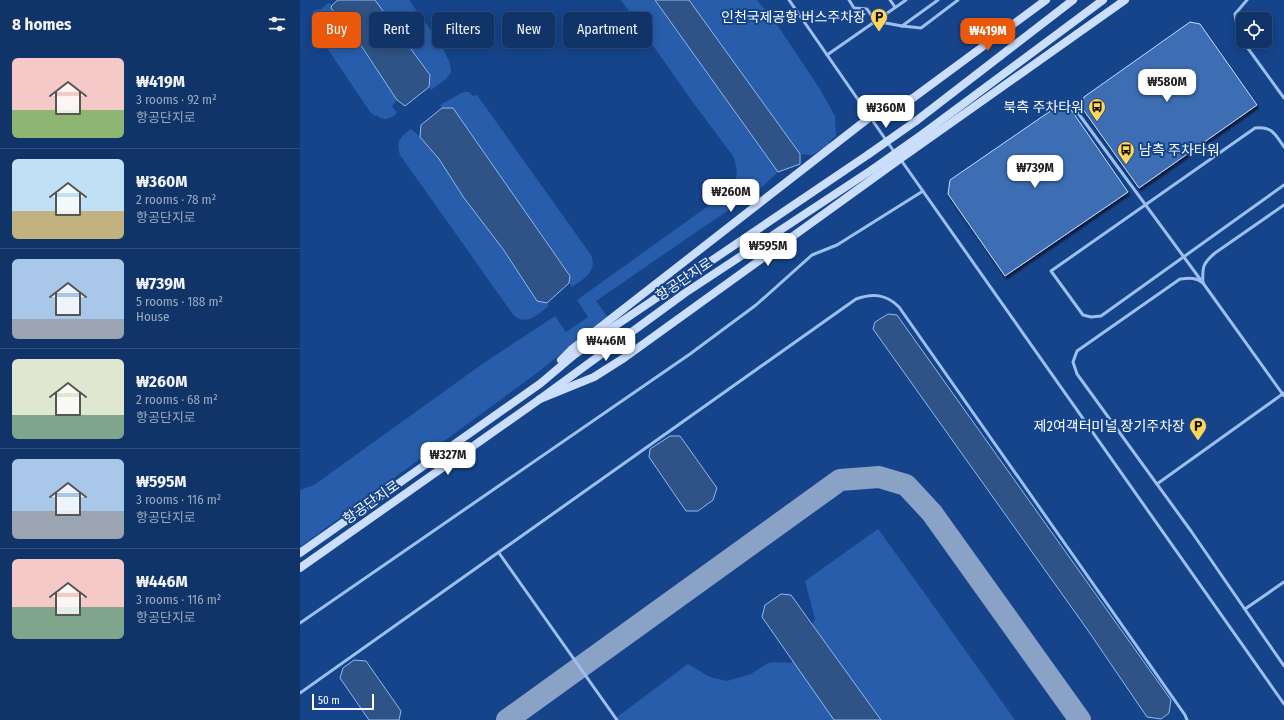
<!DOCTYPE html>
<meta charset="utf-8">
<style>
body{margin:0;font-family:"Fira Sans Condensed","Noto Sans KR",sans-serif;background:#1e3f71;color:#f1f3f6;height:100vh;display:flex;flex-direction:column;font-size:15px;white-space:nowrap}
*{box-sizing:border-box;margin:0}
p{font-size:13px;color:#9caac0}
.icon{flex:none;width:22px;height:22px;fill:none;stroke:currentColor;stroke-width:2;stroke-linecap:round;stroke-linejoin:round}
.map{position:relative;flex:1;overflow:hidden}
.drawer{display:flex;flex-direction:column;background:#103368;width:300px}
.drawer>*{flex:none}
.top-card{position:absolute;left:12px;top:12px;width:380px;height:36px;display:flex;gap:8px}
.buttons{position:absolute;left:936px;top:12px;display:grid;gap:8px}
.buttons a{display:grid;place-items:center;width:36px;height:36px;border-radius:6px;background:#103368;box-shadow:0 2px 10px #0003,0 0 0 1px #304e7c;font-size:20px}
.scale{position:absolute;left:12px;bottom:10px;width:62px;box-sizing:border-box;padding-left:4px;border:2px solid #fff;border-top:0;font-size:11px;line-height:14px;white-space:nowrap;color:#fff;-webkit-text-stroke:3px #15448b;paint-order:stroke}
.price{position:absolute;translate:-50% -34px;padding:0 9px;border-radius:8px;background:#fff;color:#222;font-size:13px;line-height:26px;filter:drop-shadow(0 1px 2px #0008)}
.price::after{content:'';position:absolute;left:50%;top:24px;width:12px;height:9px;margin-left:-6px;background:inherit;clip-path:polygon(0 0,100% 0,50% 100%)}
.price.active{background:#ea580c;color:#fff}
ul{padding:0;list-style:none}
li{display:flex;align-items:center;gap:12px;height:100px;padding:0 12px}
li+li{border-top:1px solid #304e7c}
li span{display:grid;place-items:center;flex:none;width:112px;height:80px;border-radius:6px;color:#555}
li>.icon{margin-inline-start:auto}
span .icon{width:48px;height:48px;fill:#fffc;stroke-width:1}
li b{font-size:17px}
h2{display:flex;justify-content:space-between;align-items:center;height:48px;padding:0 12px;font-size:17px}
.pill{padding:0 14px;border-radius:6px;background:#103368;box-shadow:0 2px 10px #0003,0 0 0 1px #304e7c;font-size:14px;line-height:36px}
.pill.active{background:#ea580c;color:#fff}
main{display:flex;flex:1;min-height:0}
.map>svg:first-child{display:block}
</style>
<main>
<section class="drawer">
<h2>8 homes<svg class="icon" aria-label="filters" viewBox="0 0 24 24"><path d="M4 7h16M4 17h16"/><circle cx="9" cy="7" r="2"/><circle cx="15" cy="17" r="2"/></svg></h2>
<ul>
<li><span style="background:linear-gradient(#f6c9c9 65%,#8fb573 0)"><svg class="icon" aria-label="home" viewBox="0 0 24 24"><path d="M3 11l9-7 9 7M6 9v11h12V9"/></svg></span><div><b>₩419M</b><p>3 rooms · 92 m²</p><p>항공단지로</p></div></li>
<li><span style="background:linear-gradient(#bfe0f5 65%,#c2b280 0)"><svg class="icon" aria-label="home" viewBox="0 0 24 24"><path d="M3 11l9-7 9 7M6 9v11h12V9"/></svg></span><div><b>₩360M</b><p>2 rooms · 78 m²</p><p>항공단지로</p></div></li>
<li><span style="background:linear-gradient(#a9c7e8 75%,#9aa5b1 0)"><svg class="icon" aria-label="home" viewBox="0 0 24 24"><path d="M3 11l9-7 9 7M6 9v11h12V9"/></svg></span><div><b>₩739M</b><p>5 rooms · 188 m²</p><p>House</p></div></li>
<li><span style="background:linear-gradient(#dfe7d0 70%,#7fa58c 0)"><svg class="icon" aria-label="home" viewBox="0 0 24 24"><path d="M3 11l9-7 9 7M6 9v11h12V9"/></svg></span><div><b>₩260M</b><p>2 rooms · 68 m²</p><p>항공단지로</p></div></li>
<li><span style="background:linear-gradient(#a9c7e8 65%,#9aa5b1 0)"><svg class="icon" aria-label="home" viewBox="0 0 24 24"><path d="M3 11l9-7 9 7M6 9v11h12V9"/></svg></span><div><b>₩595M</b><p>3 rooms · 116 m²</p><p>항공단지로</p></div></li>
<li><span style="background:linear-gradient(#f6c9c9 60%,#7fa58c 0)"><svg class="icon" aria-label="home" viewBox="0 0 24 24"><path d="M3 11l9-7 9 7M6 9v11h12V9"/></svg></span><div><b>₩446M</b><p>3 rooms · 116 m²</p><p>항공단지로</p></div></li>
</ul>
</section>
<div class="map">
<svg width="984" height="720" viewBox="0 0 984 720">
<defs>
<filter id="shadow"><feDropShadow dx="1.5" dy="3" stdDeviation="1" flood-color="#0009"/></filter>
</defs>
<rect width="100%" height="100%" fill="#15448b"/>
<g fill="#275daa">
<path d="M75 0H109C120 16 152 54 151 72L146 79 131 90 129 87 130 75Z"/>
<path d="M321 0H355L478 172 459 190 402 228 296 301 307 316 237 373 0 547V490L14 485 181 365 255 316 266 332 288 317 277 300 429 191C438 179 439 170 433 156L392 101Z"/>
<path d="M389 0H457L478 26 520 89 535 116 536 136 529 142V145L512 155 500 154Z"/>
<path d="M28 3 32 5 31 8 57 41 97 100 92 106 97 113C91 119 83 122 77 115L75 116 70 112 15 30 12 18 13 11 21 9Z"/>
<path d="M163 92H169L173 96 177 95 291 255C298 272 283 279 272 287L269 283 270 276 153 108H142L140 105Z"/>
<path d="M111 129 120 137 139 159 164 198 203 249 237 301 247 303 249 306C237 315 225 328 212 313L100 155C96 141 100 137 111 129Z"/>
<path d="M578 529 623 591 715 720H319L317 717 388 664 410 677 427 681 451 674 468 663 476 662 491 663 515 619 505 581Z"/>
</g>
<g fill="#2f5387" stroke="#8fbaf3">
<path d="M38 0H75L130 75 129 87 105 106 97 100 58 41 31 8 32 5Z"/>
<path d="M355 0H389L500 154V164L478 172Z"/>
<path d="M142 108H153L270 276 269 283 247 303 237 301 203 249 164 198 139 159 120 137 121 125Z"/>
<path d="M588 314 597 315 871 700 869 713 861 719 847 717 787 629 573 329 575 322Z"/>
<path d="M370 436H380L417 488 413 500 398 511H386L349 457 350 449Z"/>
<path d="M481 594 491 595 581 720H534L462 617 465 605Z"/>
<path d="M54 660 66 661 101 711 99 720H69L40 678 43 668Z"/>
</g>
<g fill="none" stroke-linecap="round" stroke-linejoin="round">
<path stroke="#8aa2c5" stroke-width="22" d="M207 720 540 480 579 477 606 485 632 513 780 720"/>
</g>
<g fill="#3d6eb4" stroke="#c3dbfb" filter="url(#shadow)">
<path d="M890 22 900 24 957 105 839 188 782 108 784 97Z"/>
<path d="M765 101 828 192 705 276 648 194 650 180Z"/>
</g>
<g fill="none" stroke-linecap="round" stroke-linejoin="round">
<g stroke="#9dbff0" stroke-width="3">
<path d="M489 0 595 153"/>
<path d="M549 0 554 8 567 9 575 21 602 26 621 28 658 0"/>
<path d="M590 0 595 7"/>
<path d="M947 0 935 14 939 36 984 98"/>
<path d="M602 26 638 0"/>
<path d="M527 55 606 0"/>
<path d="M778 113 903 283 984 396"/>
<path d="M984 147C975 134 972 126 955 128L751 271 783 315 791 317 801 316 984 185"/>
<path d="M601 160 984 704"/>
<path d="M903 283C896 277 889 278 880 279L777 351 773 362 777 374 891 531 984 666"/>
<path d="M903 283C902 267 903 263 915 253L984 205"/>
<path d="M857 484 984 393"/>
<path d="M199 553 317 720"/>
<path d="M945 609 984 582"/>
<path d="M0 623 390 354 456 305 512 255 537 245 623 191"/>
<path d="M0 693 556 299C573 293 586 294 599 307L885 715 887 720"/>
</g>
<g stroke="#cbdefb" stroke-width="8">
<path d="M616 121 773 0"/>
<path d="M624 133 803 0"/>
<path d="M261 360 271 350 570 117 613 98 746 0"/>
<path d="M240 399 294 377 324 358 600 159 825 0"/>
<path d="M0 553 241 383 274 355 309 330 569 154"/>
<path d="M0 568 240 399 385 293 573 169"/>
</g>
<g stroke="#cbdefb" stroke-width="8">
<path d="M569 154 616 121"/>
<path d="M573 169 624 133"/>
</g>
</g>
<defs>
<symbol id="parking-pin" viewBox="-11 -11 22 30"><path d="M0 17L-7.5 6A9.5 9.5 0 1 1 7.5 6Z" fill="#ffd65c" stroke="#15448b"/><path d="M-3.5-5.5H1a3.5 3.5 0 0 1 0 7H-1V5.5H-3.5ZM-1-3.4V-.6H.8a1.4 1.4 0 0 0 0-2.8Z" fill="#111"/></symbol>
<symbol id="bus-pin" viewBox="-11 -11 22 30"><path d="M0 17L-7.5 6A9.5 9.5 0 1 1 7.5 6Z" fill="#ffd65c" stroke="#15448b"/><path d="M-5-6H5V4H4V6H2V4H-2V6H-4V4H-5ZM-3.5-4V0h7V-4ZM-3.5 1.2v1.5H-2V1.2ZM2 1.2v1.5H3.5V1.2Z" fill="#111"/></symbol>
</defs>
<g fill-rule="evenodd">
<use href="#parking-pin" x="569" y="7" width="20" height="27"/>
<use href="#bus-pin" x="787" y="97" width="20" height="27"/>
<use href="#bus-pin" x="816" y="140" width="20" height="27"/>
<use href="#parking-pin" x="888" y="416" width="20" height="27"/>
</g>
<g text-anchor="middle" stroke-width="4" stroke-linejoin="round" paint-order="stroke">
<g font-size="14" fill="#fff" stroke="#15448b" text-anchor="end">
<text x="566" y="22">인천국제공항 버스주차장</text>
<text x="784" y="112">북측 주차타워</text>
<text x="839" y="155" text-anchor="start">남측 주차타워</text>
<text x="885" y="431">제2여객터미널 장기주차장</text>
</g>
<g font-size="14" fill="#fff" stroke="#15448b">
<text transform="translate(384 279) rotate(-34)" y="5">항공단지로</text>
<text transform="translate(71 502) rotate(-35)" y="5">항공단지로</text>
</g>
</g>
</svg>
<div class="buttons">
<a><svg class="icon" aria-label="locate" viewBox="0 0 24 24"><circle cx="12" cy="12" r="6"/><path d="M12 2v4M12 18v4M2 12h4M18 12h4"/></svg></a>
</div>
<div class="scale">50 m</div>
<b class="price active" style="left:688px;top:52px">₩419M</b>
<b class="price" style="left:867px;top:103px">₩580M</b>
<b class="price" style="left:586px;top:129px">₩360M</b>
<b class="price" style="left:735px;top:189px">₩739M</b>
<b class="price" style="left:431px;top:213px">₩260M</b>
<b class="price" style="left:468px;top:267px">₩595M</b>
<b class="price" style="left:306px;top:362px">₩446M</b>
<b class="price" style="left:148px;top:476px">₩327M</b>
<div class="top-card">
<a class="pill active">Buy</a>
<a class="pill">Rent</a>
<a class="pill">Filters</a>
<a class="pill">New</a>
<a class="pill">Apartment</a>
</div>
</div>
</main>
